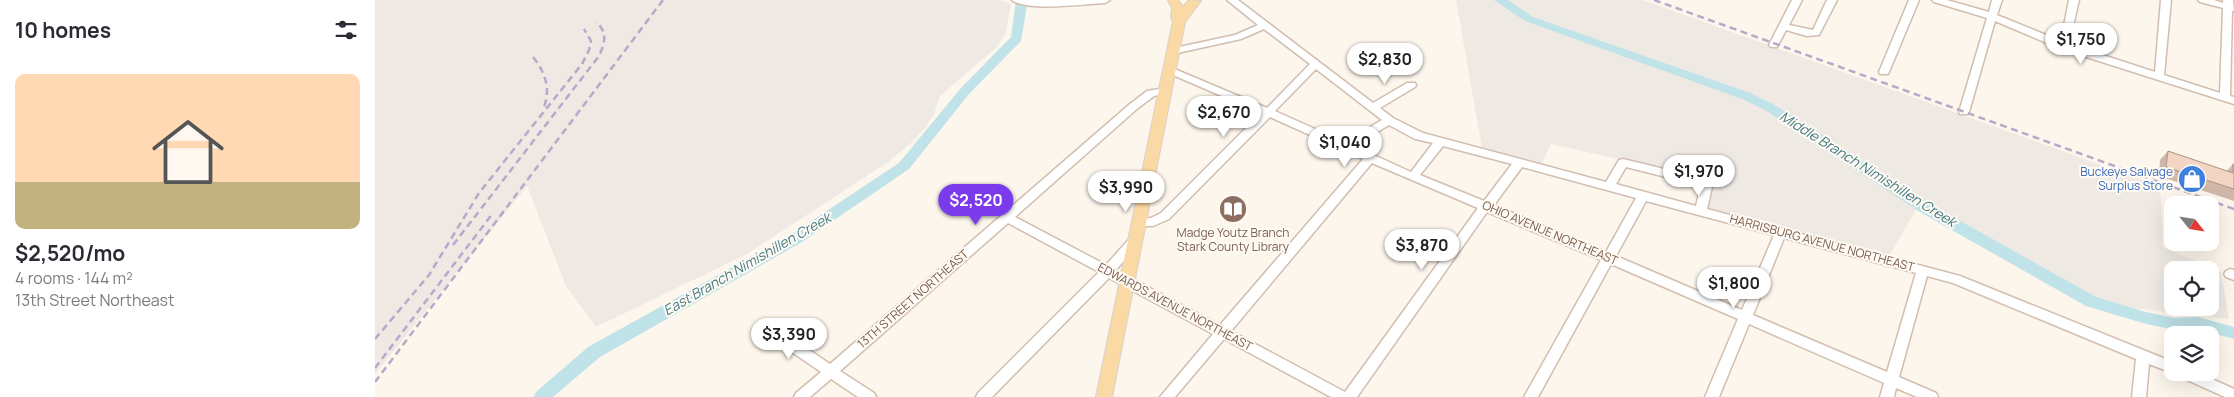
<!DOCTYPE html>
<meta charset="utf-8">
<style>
body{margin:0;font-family:Manrope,sans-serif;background:#f2f2f3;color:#2b2b33;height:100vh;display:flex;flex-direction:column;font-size:19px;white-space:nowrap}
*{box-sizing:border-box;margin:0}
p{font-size:16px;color:#7c7c81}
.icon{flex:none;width:28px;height:28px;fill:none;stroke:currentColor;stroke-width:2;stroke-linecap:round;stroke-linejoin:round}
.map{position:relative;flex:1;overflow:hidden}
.side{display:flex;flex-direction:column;background:#fff;width:375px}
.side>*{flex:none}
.needle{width:32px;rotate:120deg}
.buttons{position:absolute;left:1789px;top:196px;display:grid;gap:10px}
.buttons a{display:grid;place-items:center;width:55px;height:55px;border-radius:10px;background:#fff;box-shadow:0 5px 20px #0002;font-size:25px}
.price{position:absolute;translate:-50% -42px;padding:0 11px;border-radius:18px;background:#fff;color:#222;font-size:16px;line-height:32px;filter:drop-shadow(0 1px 2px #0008)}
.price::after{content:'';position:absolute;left:50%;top:30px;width:15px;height:11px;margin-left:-8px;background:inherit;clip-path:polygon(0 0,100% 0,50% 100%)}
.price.current{background:#7c3aed;color:#fff}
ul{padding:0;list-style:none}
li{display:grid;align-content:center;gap:10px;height:265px;padding:0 15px}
li span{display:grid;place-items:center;height:155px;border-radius:10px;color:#555}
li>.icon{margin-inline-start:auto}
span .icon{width:90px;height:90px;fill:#fffc;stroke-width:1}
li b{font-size:21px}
h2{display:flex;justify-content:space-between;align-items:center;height:60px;padding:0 15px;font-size:21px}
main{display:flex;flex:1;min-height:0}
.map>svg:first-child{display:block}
</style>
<main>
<section class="side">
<h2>10 homes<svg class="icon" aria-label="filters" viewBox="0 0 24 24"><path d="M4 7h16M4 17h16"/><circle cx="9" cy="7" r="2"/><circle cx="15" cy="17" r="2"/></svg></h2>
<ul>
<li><span style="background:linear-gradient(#ffd9b3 70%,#c2b280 0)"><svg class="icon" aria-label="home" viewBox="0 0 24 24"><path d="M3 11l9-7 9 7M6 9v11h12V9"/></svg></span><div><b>$2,520/mo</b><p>4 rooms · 144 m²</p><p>13th Street Northeast</p></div></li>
</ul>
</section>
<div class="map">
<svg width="1859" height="397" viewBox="0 0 1859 397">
<rect width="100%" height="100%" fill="#fdf6ec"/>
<g fill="#efe9e4" fill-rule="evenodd">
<path d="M0 0H625L636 4 631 33 622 47 565 96 559 114 550 128 536 143 513 162 372 254 221 327 191 286 152 186 0 374Z"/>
<path d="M1081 0H1268L1785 186 1788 247 1846 272 1854 319 1722 304 1545 203 1514 256 1334 208 1335 184 1301 172 1176 144 1166 165 1107 148ZM1798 270H1835V308H1798Z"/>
</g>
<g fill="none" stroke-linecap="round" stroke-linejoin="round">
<g fill="#bfe3e8" fill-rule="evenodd">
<path d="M641 0H653L646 41 594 94 534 169 427 242 225 357 178 397H159L161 392 213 347 417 234 524 163 586 88 636 37Z"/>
<path d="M1119 0H1133L1158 17 1375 93 1398 104 1555 204 1721 297 1771 312 1800 318 1823 317 1859 327V339L1823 329 1800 330 1771 324 1711 306 1545 212 1390 110 1367 99 1150 21Z"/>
</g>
<defs>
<g id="minor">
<path d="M637 0H735L730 3C710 4 652 12 637 0Z"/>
<path d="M852 0H863L998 103 1032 83H1040L1041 85 1040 87 1005 108 1018 118 1048 133 1231 182 1244 160 1248 159 1293 170 1335 184 1337 187 1332 209 1585 276 1798 362V372H1801L1798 373 1774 364 1771 397H1757L1761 359 1578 283 1552 276 1524 377 1561 393 1563 397H1542L1521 388 1519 397H1505L1509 383 1374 324 1344 397H1330L1363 319 1236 264 1163 397H1149L1226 260 1112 212 982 397H956L849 339 800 397H785L838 334 734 278 617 397H601L603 393 724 272 633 223 465 371 499 393 501 397H483L456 379 435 397H419L421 393 446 372 395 337 393 333 395 329 399 328 403 329 455 364 755 104 772 91 790 88 795 91 794 93 779 96 763 108 640 217 731 265 756 237H764L766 240 764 243 741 270 845 325 988 159 895 117 794 219 778 226H760L758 223 760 220 776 218 786 213 886 113 791 72 789 70 791 68H797L892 108 935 64 889 29 866 39 798 54 795 53 793 51 795 49 860 35 883 25ZM941 69 1007 120 969 142 900 111ZM1014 125 1040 139 1058 143 1036 172 979 146ZM1068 146 1137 164 1109 201 1045 175ZM997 163 1103 208 970 392 856 331ZM1147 167 1261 198 1231 252 1119 205ZM1251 167 1291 177 1325 189 1321 206 1241 184ZM1271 201 1399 235 1367 310 1241 256ZM1409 238 1541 273 1512 372 1378 315Z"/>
<path d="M1417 0H1427L1414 25 1438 30 1452 0H1462L1444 35 1432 36 1411 30 1402 47H1396L1394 45Z"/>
<path d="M1534 0H1544L1514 72 1513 74H1505L1504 72Z"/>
<path d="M1557 0H1572L1614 12 1617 0H1627L1622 15 1686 41 1694 0H1704L1694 44 1780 72 1786 0H1796L1789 75 1845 93 1848 8 1825 2 1823 0H1839L1848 3V0H1858L1859 11H1857L1855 96 1859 97V104L1686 49 1620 21 1594 112 1593 114H1585L1584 112 1612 18 1559 2Z"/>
<path d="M1855 269 1859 270V280L1851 277 1849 274 1851 271Z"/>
<path d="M1802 372H1822L1859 389V397H1850L1803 376Z"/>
</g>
<path id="major" d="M793 0H803L808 7 814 0 826 1 810 22 737 397H721L798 21 796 18 797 8Z"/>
</defs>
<use href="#minor" stroke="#d1beb0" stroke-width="3"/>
<use href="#major" stroke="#dad1cd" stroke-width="2"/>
<use href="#minor" fill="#fff" fill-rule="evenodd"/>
<use href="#major" fill="#fbd9a5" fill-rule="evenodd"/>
<g stroke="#b9a8c9" stroke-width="2.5" stroke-dasharray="7 4.5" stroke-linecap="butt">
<path d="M1279 0 1859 209"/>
<path d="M158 57C170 72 176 88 169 107"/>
<path d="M78 245 224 56C230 43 233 32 221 22"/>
<path d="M0 339 54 275 104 193 207 64 214 50 216 41 209 29"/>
<path d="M0 368 118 213"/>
<path d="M0 382 288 0"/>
</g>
</g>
<path fill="#d1b7a8" d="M1793 151 1852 171 1858 164H1859V201L1784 176 1785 160Z"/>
<path fill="#f3d5c3" stroke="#aa9588" d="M1793 151 1858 173V164H1859V189L1791 167Z"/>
<defs>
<symbol id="shop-disc" viewBox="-11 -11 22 22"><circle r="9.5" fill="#3f7fe0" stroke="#fffaf3"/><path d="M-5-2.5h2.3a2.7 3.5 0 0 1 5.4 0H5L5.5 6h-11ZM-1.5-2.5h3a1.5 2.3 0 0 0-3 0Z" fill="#fff"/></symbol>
<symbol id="library-disc" viewBox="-11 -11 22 22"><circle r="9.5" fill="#8d6e63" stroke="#fffaf3"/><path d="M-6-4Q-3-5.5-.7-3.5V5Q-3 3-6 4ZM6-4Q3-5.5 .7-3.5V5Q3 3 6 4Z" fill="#fff"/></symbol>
</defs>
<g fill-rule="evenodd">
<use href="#shop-disc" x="1801" y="163" width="32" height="32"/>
<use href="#library-disc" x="842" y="193" width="32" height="32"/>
</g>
<g text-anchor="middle" stroke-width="4" stroke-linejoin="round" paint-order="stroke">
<g font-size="12" fill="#366cbe" stroke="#fffaf3" text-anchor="end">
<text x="1798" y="176">Buckeye Salvage<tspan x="1798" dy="14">Surplus Store</tspan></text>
</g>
<g font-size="12" fill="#785e54" stroke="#fffaf3">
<text x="858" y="237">Madge Youtz Branch<tspan x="858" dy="14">Stark County Library</tspan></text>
</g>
<g font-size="12" fill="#7a5c4d" stroke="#fffaf3">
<text transform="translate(1175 233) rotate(23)" y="4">OHIO AVENUE NORTHEAST</text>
<text transform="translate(1447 243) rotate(15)" y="4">HARRISBURG AVENUE NORTHEAST</text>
<text transform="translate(538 299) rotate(-41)" y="4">13TH STREET NORTHEAST</text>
<text transform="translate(800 307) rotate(28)" y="4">EDWARDS AVENUE NORTHEAST</text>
</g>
<g font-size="14" font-style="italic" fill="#437c86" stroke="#fffaf3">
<text transform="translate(1493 169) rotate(32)" y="5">Middle Branch Nimishillen Creek</text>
<text transform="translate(372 264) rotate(-30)" y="5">East Branch Nimishillen Creek</text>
</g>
</g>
</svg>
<div class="buttons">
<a><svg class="needle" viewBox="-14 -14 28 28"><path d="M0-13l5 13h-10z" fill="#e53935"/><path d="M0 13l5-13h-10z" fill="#7c7c81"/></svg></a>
<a><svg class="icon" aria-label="locate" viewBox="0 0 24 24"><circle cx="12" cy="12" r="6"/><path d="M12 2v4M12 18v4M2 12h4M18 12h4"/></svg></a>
<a><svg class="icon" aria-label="layers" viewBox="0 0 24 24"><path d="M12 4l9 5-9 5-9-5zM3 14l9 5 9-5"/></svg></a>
</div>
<b class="price" style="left:1706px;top:65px">$1,750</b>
<b class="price" style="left:1010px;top:85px">$2,830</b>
<b class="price" style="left:849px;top:138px">$2,670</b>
<b class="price" style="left:970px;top:168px">$1,040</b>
<b class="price" style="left:1324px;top:197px">$1,970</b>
<b class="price" style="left:751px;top:213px">$3,990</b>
<b class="price current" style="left:601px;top:226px">$2,520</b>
<b class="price" style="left:1047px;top:271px">$3,870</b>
<b class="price" style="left:1359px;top:309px">$1,800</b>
<b class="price" style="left:414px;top:360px">$3,390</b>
</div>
</main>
